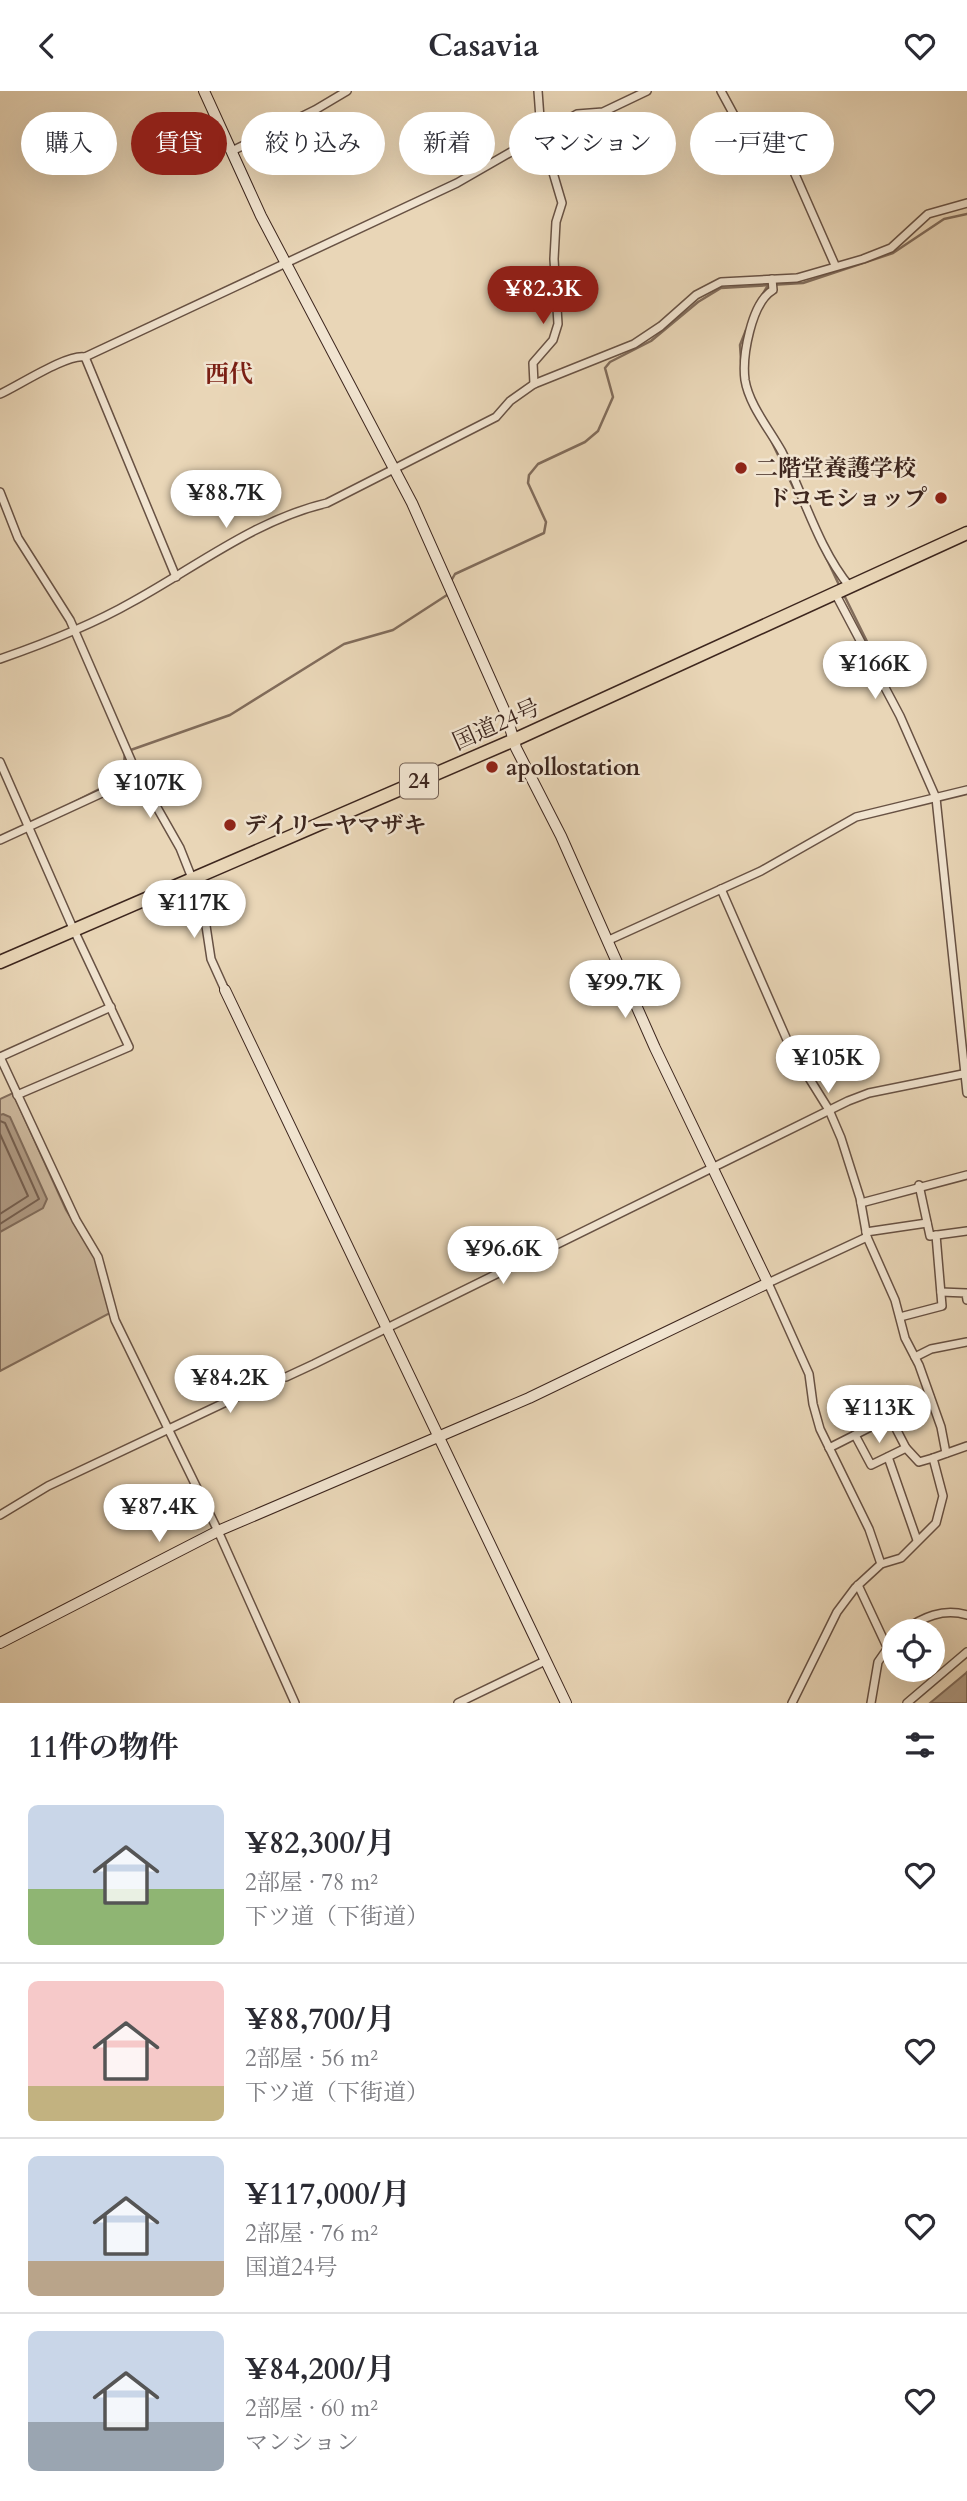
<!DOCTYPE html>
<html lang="ja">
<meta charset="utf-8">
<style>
body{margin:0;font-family:Cardo,"Noto Serif JP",serif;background:#f7f7f7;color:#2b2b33;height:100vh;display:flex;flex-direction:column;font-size:26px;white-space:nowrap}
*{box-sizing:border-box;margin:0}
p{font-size:23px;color:#7c7c81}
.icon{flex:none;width:38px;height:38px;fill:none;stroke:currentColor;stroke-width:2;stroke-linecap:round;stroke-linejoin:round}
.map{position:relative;height:1612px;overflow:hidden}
.drawer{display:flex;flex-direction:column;background:#fff;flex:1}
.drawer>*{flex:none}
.banner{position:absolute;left:21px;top:21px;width:926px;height:63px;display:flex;gap:14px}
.fabs{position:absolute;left:882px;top:1528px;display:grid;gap:14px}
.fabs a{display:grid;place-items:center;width:63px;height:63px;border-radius:50%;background:#fff;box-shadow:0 7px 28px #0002;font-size:35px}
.price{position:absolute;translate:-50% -60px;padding:0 16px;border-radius:24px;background:#fff;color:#222;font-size:23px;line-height:46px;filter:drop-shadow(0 2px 4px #0008)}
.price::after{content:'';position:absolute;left:50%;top:42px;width:21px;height:16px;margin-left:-10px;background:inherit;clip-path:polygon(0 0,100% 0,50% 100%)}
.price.selected{background:#8f2418;color:#fff}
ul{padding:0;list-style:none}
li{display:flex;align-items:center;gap:21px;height:175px;padding:0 28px}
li+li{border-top:2px solid #e1e1e2}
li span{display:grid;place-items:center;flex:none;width:196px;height:140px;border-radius:10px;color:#555}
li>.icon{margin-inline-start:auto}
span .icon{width:84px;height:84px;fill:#fffc;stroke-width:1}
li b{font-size:30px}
h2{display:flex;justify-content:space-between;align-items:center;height:84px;padding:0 28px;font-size:30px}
.pill{padding:0 24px;border-radius:32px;background:#fff;box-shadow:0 7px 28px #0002;font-size:24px;line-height:63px}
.pill.selected{background:#8f2418;color:#fff}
header{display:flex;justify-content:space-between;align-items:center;height:91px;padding:0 28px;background:#fff;font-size:32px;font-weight:800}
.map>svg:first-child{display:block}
</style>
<header><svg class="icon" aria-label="back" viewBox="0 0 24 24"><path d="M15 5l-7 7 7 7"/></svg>Casavia<svg class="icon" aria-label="heart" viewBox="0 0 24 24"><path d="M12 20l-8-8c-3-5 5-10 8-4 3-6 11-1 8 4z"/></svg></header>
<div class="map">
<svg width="967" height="1612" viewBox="0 0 967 1612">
<rect width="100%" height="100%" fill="#e9d6b7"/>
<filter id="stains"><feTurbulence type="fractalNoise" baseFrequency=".00286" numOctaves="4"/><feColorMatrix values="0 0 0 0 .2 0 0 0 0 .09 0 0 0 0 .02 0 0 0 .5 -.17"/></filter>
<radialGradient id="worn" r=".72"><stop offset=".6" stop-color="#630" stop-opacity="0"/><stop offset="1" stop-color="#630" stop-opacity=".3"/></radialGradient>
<path fill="#ccb89d" stroke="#846f5e" stroke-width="2" d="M13 1002 66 1119 96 1167 110 1222 0 1280V1008Z"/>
<g fill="#af9a83" stroke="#816c5b" stroke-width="2">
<path d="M3 1023 10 1026 47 1108 43 1117 0 1141V1024Z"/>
<path d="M967 1581V1612H930L966 1582Z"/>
</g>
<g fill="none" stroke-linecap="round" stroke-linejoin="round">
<g stroke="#766050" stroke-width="2">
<path d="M0 1030 5 1032 39 1108 0 1133"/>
<path d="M0 1043 28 1105 0 1123"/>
</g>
<g stroke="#816c5b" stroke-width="2.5">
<path d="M756 214 767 196"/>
<path d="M742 284 740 254 746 239"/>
<path d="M770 347 840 496"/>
<path d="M451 490 455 483 544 442 546 431 528 392 529 384 538 373 585 351 598 340 613 306 605 277 610 271 651 250 698 211 721 197 803 192 893 162 944 128 967 123"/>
<path d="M843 502 885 587"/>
<path d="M70 713 123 686 125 661 230 624 344 553 393 539 447 504"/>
</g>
<defs>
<g id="street">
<path d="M721 0 747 48 777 57 787 65 835 174"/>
<path d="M232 60 315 19 347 0"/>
<path d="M772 188 773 199C751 212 742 266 745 289 749 314 770 339 782 361 804 405 818 457 850 496"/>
<path d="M85 266 176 486"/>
<path d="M534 293 533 272 553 249 558 233 554 168 556 131 562 112 541 41 538 0"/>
<path d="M0 303C18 295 68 262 85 266L457 92 577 23 603 21 647 0"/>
<path d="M0 401 18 447 70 529 134 676 180 757 203 815 211 868 225 899"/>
<path d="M835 502 900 625 936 707 967 1002"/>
<path d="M0 568C46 552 90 535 132 511 196 476 255 429 327 412L496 326 510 310 534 293 634 253 661 235 696 204 721 191 797 187 863 168 891 157 928 123 967 112"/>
<path d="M0 671 72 835 129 956 17 1004"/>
<path d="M0 749 139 685"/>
<path d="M721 798 791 958 829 1019 841 1047 860 1107 867 1146 895 1209 905 1247 919 1274 941 1336 946 1362"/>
<path d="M609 849 761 780 856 726 967 699"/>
<path d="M0 966 76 1129 98 1166 115 1229 218 1440 295 1612"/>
<path d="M0 966 111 916"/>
<path d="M919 1094 930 1145 967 1140"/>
<path d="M861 1112 967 1084"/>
<path d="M866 1141 927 1132"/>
<path d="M867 1146 768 1192 809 1283 813 1313 820 1338 869 1438 881 1473"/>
<path d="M941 1201 966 1202 967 1209"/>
<path d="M900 1226 942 1215 936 1144"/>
<path d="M915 1266 931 1258 967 1251"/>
<path d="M890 1326 906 1357 919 1371 933 1367"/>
<path d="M855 1344 871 1374 906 1357"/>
<path d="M829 1357 930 1306"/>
<path d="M888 1366 917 1449"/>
<path d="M0 1424 48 1395 279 1286H286L314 1273 848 1010 869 1002 963 983"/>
<path d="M858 1494 887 1556"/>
<path d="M903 1540C923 1526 943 1517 967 1524"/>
<path d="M458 1612 545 1570"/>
<path d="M792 1612 837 1521 855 1497 881 1473 901 1467 936 1432 943 1405 933 1367 967 1355"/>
<path d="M871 1612 878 1571 894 1548"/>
<path d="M907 1612 967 1561"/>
</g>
<g id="secondary">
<path d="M225 899 566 1612"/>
<path d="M0 1552 218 1440 529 1307 768 1192 655 957 561 745 516 657 506 623 412 412 261 125 204 0"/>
</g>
<path id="highway" d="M0 871 514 649 967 442"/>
</defs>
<use href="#street" stroke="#685244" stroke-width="10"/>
<use href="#secondary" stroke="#3d261e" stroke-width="12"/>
<use href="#highway" stroke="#3d261e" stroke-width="15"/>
<use href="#street" stroke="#f1e4d0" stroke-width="7"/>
<use href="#secondary" stroke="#f1e4d0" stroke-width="10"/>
<use href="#highway" stroke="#e9d6b7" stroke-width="12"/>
</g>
<g fill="#8f2418" stroke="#f1e4d0" stroke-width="2.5">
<circle cx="741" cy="377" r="7"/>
<circle cx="941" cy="407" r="7"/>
<circle cx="492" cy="676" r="7"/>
<circle cx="230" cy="734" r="7"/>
</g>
<g text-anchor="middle" stroke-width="5" stroke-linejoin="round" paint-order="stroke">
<rect fill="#f1e4d0" stroke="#735f53" stroke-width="2" x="400" y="672.5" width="38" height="35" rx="5"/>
<g font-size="21" font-weight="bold" fill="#3d261e">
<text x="419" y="697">24</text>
</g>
<g font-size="23" font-weight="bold" fill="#3d261e" stroke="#f1e4d0" text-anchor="start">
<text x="755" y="385">二階堂養護学校</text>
<text x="927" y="415" text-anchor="end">ドコモショップ</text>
<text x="506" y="684">apollostation</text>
<text x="244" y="742">デイリーヤマザキ</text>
</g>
<g font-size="23" fill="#3d261e" stroke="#f1e4d0">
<text transform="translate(496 633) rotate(-24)" y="8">国道24号</text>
</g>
<g font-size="24" font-weight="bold" fill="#7a1f14" stroke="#f1e4d0">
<text x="229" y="291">西代</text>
</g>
</g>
<rect width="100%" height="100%" filter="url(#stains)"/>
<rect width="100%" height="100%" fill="url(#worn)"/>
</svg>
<div class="fabs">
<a><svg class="icon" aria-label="locate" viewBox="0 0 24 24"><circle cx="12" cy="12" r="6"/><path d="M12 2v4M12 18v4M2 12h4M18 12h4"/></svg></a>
</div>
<b class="price selected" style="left:543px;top:235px">¥82.3K</b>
<b class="price" style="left:226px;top:439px">¥88.7K</b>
<b class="price" style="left:875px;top:610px">¥166K</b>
<b class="price" style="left:150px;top:729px">¥107K</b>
<b class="price" style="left:194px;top:849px">¥117K</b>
<b class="price" style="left:625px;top:929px">¥99.7K</b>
<b class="price" style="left:828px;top:1004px">¥105K</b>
<b class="price" style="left:503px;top:1195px">¥96.6K</b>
<b class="price" style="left:230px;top:1324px">¥84.2K</b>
<b class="price" style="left:879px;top:1354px">¥113K</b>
<b class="price" style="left:159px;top:1453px">¥87.4K</b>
<div class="banner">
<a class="pill">購入</a>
<a class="pill selected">賃貸</a>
<a class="pill">絞り込み</a>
<a class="pill">新着</a>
<a class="pill">マンション</a>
<a class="pill">一戸建て</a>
</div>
</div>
<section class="drawer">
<h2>11件の物件<svg class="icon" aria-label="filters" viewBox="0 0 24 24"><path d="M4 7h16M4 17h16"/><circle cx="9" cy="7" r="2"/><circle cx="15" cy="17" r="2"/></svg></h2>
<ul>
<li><span style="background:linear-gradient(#c9d6e8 60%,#8fb573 0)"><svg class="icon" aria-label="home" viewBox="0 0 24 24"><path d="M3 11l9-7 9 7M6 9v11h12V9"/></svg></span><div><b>¥82,300/月</b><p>2部屋 · 78 m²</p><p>下ツ道（下街道）</p></div><svg class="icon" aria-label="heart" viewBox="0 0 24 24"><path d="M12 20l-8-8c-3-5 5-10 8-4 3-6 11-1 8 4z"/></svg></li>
<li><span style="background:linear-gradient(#f6c9c9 75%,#c2b280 0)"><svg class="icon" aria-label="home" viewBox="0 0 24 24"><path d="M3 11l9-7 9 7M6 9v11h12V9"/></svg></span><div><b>¥88,700/月</b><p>2部屋 · 56 m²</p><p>下ツ道（下街道）</p></div><svg class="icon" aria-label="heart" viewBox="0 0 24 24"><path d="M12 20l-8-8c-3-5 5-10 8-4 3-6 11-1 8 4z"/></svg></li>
<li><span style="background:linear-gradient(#c9d6e8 75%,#b9a48a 0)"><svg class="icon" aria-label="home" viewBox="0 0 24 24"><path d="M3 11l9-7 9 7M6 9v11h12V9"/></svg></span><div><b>¥117,000/月</b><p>2部屋 · 76 m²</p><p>国道24号</p></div><svg class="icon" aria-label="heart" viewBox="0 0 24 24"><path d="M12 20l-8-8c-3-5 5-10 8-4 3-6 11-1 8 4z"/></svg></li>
<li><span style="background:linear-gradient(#c9d6e8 65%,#9aa5b1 0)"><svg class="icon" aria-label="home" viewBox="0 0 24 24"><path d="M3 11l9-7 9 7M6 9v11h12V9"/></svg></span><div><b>¥84,200/月</b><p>2部屋 · 60 m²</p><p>マンション</p></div><svg class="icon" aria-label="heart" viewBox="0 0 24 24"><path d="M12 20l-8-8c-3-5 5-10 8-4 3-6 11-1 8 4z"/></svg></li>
</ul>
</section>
